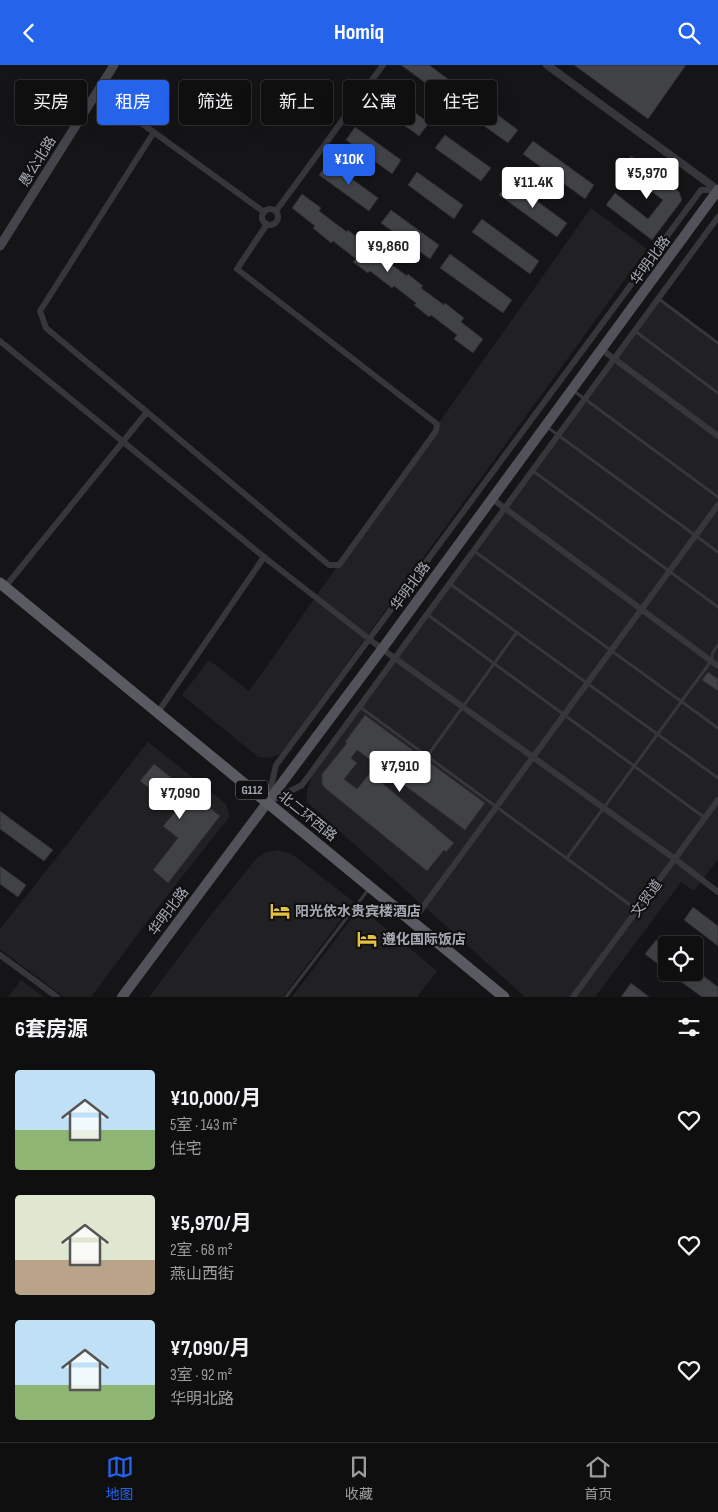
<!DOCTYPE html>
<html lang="zh">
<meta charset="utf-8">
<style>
body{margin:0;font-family:"Sofia Sans Condensed","Noto Sans SC",sans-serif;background:#1e1d1e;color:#f1f3f6;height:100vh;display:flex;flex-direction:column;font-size:19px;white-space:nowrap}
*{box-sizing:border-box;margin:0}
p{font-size:16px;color:#9c9c9f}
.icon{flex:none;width:28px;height:28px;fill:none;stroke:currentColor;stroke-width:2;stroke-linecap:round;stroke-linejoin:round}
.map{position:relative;height:932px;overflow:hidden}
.details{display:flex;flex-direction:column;background:#100f10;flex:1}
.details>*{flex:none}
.guide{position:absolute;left:15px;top:15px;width:689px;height:45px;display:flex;gap:10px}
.buttons{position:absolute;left:658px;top:871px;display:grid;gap:10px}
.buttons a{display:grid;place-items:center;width:45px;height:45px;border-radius:5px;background:#100f10;box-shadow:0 5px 20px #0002,0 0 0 1px #302f30;font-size:25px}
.price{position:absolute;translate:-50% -42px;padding:0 11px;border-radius:5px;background:#fff;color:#222;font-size:16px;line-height:32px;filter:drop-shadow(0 1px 2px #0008)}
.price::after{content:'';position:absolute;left:50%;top:30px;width:15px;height:11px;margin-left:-8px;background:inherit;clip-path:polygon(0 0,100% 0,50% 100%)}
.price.current{background:#2563eb;color:#fff}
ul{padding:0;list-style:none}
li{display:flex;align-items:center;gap:15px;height:125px;padding:0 15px}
li span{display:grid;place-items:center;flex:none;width:140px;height:100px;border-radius:5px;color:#555}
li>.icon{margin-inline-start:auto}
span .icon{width:60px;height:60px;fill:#fffc;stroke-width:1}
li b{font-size:21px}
h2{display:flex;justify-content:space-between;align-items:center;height:60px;padding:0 15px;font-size:21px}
.tag{padding:0 18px;border-radius:5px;background:#100f10;box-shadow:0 5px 20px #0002,0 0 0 1px #302f30;font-size:18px;line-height:45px}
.tag.current{background:#2563eb;color:#fff}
header{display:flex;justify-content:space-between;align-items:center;height:65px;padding:0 15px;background:#2563eb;color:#fff;font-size:22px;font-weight:700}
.tab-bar{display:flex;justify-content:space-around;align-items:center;height:70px;border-top:1px solid #302f30;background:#100f10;font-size:14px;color:#9c9c9f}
.tab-bar a{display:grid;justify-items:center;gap:2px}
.tab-bar .current{color:#2563eb}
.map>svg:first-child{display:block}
</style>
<header><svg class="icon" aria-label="back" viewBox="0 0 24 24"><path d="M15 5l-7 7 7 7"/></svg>Homiq<svg class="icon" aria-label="search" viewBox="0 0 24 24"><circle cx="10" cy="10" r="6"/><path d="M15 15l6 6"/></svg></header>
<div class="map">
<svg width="718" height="932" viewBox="0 0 718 932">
<rect width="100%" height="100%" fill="#151416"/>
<g fill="#212123">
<path d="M591 143 647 184 281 689 269 693 258 692 182 630 209 595 249 626Z"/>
<path d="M660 234 718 278V794L694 826 681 817 595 932H525L307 737V724L314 707Z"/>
<path d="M148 677 226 739 230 751 155 846 91 932H64L0 884V864Z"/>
<path d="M278 785 292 789 354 837 283 932H149L206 856 256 794 264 788Z"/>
<path d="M360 842 437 906 417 932H292Z"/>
<path d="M21 915 44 932H8Z"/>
</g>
<g fill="#414246" stroke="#2f2f32">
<path d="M401 0H429L456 20 446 33Z"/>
<path d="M574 0H686L648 54Z"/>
<path d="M383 24 429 58 419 71 373 38Z"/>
<path d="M472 31 518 65 508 78 462 45Z"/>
<path d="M355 62 401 95 392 109 346 75Z"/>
<path d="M445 70 491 103 481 116 435 83Z"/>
<path d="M533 76 594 120 585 134 523 89Z"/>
<path d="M631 91 679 127 682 135 652 175 606 140 615 128 648 154 663 135 622 104Z"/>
<path d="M329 97 378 133 369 146 319 110Z"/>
<path d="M417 107 463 140 454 154 408 120Z"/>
<path d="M509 116 567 158 557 172 499 130Z"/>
<path d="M302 129 321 143 319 146 347 167 348 165 363 177 361 180 383 196 384 194 407 211 408 209 423 221 421 223 444 240 445 238 464 253 461 257 483 274 473 288 454 274 457 270 431 250 429 252 414 240 416 238 394 221 392 223 370 206 368 208 353 197 356 194 333 176 331 178 313 163 315 161 292 143Z"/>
<path d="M391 145 439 180 430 194 381 158Z"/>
<path d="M482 154 539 196 530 209 472 167Z"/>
<path d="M450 189 512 235 503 248 440 203Z"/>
<path d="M708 607 718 614V626L702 615Z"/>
<path d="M365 650 485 738 465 765 357 685 351 693 357 698 344 714 357 724 370 708 454 778 446 787 444 785 427 806 325 723 322 719V709L347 678 345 677Z"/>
<path d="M154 699 220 751 168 818 153 805 178 773 163 761 177 745 140 716Z"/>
<path d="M0 746 53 785 44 796 0 764Z"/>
<path d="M0 801 26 820 18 832 0 819Z"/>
<path d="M693 842 718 861V881L684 855Z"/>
<path d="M656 875 666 883V905L645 889Z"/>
<path d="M694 904 718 922V932H702L669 908H694Z"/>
<path d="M631 918 649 932H621Z"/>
</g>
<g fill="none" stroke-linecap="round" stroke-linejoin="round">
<g stroke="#36363b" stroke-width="3">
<path d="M659 234 718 278"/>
<path d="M635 266 718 328"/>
<path d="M574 326 718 432"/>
<path d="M547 362 718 487"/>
<path d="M533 406 718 542"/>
<path d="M474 486 718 663"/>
<path d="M450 519 718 713"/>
<path d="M428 550 705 753"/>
<path d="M360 642 637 845"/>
<path d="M428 690 517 567"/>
<path d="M567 793 711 596 713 587 718 580"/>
<path d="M286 932 368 825"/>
</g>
<g stroke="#36363b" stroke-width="6">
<path d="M97 26 264 147"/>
<circle cx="270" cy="152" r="8"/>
<path d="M276 146 383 0"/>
<path d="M0 276 264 492 382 584 675 794 718 827"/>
<path d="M601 284 718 371"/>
<path d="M147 347 46 263 40 246 154 67"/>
<path d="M491 433 718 601"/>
<path d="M5 522 147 347 329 500H339L436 366 437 359 237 204 267 159"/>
<path d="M158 647 264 492"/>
<path d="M268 734 276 700 701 125H718"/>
<path d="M271 736 302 720 718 152"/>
<path d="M412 857 718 440"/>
<path d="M0 890 57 932"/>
<path d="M573 932 718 735"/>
</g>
<path stroke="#36363b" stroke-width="8" d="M547 0 718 125"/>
<path stroke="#44454b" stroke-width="9" d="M0 181 114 0"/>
<path stroke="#52535a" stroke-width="10" d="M122 932 382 584 718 125"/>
<path stroke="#5a5b62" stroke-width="11" d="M0 518 504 932"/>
</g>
<defs>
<symbol id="hotel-bare" viewBox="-9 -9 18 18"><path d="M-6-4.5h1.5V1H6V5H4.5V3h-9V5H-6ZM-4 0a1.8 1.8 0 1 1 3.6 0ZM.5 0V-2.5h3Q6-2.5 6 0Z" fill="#e4c23f" stroke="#101011" stroke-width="2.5" paint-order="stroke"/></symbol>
</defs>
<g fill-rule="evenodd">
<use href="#hotel-bare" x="266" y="832" width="28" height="28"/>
<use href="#hotel-bare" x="353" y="860" width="28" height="28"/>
</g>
<g text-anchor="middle" stroke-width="4.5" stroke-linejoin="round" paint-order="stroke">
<rect fill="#101011" stroke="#7a7c84" stroke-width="1" x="236" y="715.5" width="32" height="19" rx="4"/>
<g font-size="12" font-weight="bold" fill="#a7aab5">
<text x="252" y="729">G112</text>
</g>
<g font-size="14" fill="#a7aab5" stroke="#101011">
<text transform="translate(37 96) rotate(-58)" y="5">愚公北路</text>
<text transform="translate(650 195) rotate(-54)" y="5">华明北路</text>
<text transform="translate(410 521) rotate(-54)" y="5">华明北路</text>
<text transform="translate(308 751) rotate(39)" y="5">北二环西路</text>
<text transform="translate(646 833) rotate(-54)" y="5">文贸道</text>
<text transform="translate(168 846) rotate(-53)" y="5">华明北路</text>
</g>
<g font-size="14" font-weight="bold" fill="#a7aab5" stroke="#101011" text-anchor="start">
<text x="295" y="851">阳光依水贵宾楼酒店</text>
<text x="382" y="879">遵化国际饭店</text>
</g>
</g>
</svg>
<div class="buttons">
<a><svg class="icon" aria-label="locate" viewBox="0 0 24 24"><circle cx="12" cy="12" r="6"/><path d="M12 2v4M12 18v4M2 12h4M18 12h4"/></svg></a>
</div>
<b class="price current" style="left:349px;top:121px">¥10K</b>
<b class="price" style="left:647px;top:135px">¥5,970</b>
<b class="price" style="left:533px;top:144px">¥11.4K</b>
<b class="price" style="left:388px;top:208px">¥9,860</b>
<b class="price" style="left:400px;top:728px">¥7,910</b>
<b class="price" style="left:180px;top:755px">¥7,090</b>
<div class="guide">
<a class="tag">买房</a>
<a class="tag current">租房</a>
<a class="tag">筛选</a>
<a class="tag">新上</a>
<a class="tag">公寓</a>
<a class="tag">住宅</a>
</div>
</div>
<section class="details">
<h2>6套房源<svg class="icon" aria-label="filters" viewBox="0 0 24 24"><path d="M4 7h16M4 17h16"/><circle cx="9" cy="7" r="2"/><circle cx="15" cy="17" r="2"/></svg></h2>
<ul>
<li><span style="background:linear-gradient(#bfe0f5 60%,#8fb573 0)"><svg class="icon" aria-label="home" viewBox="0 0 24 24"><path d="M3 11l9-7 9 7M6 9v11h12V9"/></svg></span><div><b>¥10,000/月</b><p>5室 · 143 m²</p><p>住宅</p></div><svg class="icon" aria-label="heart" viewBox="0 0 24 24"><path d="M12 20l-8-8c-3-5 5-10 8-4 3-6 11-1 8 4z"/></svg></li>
<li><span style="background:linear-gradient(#dfe7d0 65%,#b9a48a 0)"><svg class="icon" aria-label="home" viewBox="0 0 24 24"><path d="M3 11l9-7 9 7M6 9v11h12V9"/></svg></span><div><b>¥5,970/月</b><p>2室 · 68 m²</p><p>燕山西街</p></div><svg class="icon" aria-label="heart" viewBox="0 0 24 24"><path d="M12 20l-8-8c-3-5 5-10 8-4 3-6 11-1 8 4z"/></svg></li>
<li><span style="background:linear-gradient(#bfe0f5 65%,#8fb573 0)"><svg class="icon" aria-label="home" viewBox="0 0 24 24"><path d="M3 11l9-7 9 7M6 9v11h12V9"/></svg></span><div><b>¥7,090/月</b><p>3室 · 92 m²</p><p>华明北路</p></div><svg class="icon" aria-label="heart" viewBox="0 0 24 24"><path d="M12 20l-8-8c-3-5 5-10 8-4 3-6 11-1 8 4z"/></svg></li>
</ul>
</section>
<nav class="tab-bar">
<a class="current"><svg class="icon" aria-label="map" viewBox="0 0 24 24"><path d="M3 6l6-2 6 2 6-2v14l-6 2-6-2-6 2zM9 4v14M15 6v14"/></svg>地图</a>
<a><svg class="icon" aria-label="saved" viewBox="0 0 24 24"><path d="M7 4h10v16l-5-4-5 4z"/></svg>收藏</a>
<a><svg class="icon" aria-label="home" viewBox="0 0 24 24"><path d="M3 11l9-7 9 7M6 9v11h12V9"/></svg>首页</a>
</nav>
